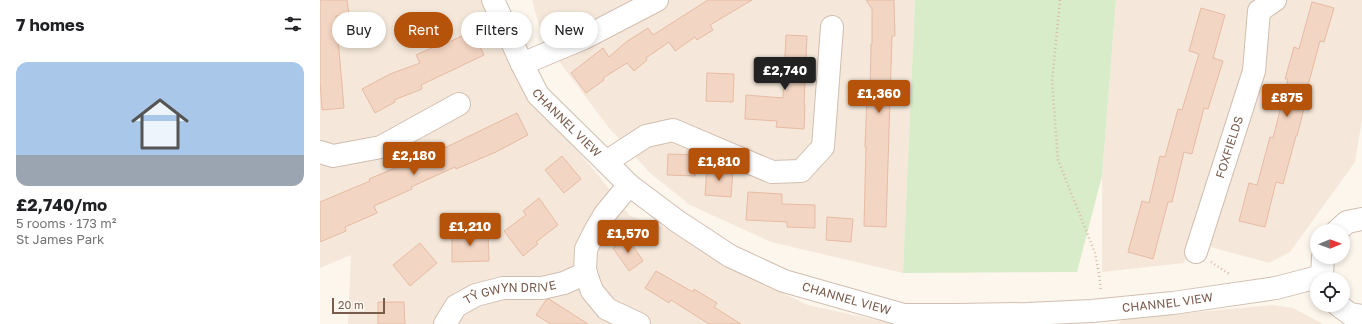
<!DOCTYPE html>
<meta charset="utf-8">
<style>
body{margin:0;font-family:"Golos Text",sans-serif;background:#f6f6f6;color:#202124;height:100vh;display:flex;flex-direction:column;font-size:15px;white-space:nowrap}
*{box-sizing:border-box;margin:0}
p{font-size:13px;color:#757577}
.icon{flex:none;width:22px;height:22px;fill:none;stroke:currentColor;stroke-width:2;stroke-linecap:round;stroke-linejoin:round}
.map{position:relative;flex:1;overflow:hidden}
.panel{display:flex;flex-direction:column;background:#fff;width:320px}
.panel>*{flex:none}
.hud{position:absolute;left:12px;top:12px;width:380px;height:36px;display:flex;gap:8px}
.needle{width:26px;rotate:89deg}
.controls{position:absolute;left:990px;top:224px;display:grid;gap:8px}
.controls a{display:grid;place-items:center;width:40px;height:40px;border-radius:50%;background:#fff;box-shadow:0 2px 6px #0003;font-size:20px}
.scale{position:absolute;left:12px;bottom:10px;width:53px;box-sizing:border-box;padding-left:4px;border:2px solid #7a5c4d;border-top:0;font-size:11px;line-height:14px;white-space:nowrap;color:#7a5c4d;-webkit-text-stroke:3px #fffaf3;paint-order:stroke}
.price{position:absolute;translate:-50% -34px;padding:0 9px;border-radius:4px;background:#b45309;color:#fff;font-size:13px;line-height:26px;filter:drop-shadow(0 1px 2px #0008)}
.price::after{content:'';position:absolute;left:50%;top:24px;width:12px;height:9px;margin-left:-6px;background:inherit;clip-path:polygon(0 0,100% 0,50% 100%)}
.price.on{background:#222;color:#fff}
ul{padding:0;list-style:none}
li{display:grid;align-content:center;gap:8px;height:212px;padding:0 16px}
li+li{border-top:1px solid #e0e0e0}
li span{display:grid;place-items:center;height:124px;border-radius:12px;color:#555}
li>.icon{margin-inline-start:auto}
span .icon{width:72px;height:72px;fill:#fffc;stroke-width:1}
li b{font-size:17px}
h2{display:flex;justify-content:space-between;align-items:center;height:48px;padding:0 16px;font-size:17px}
.tag{padding:0 14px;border-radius:18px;background:#fff;box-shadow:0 2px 6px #0003;font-size:14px;line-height:36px}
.tag.on{background:#b45309;color:#fff}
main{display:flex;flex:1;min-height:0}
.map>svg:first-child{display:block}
</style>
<main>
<section class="panel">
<h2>7 homes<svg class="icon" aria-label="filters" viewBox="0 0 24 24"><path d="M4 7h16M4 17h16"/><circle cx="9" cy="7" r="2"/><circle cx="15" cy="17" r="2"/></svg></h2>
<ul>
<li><span style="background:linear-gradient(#a9c7e8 75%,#9aa5b1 0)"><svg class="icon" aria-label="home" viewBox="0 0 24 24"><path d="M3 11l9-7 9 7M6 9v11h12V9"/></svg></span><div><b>£2,740/mo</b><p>5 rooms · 173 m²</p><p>St James Park</p></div></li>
</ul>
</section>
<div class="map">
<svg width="1042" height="324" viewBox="0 0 1042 324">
<rect width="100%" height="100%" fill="#fdf6ec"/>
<g fill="#f5e8da">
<path d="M0 0H164L233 122 278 175 310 216 349 229 413 270 488 305 574 324H28L31 255 0 268Z"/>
<path d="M212 0H595L583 273 451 242 370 205 330 173 289 128 241 64 219 25Z"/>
<path d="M796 0H1042V120L1035 162 970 252 949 263 872 242 864 263 782 272V176Z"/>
<path d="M952 305 973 308 1003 324H798L803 319Z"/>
</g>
<path fill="#d8ecc9" d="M595 0H796L782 176 757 272 583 273Z"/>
<g fill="#f3d5c3" stroke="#e6bba3">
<path d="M0 0H27L29 15 16 16 24 108 2 110 0 81Z"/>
<path d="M388 0H432L390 25 393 30 377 40 375 37 355 51 349 42 326 58 327 60 314 71 307 63 283 78 284 80 266 93 251 73 283 48 289 57 306 42 328 28 333 35Z"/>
<path d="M546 0H574L575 36H572L566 227 544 226 546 147H545L547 94H550L551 44H552V9Z"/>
<path d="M992 2 1014 8 1004 42 1000 41 986 93H988L977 136H976L963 184 956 182 945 227 919 221 929 183 937 185 950 137 953 138 968 79H965L974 47 979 49Z"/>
<path d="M881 8 905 15 893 58 903 61 888 109 884 108 872 154 864 152 852 202H848L833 259 808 252 822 201 829 203 840 156 845 157 858 109 862 110 879 54 869 51Z"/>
<path d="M152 31 164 55 101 85 102 89 74 100 75 102 55 113 42 89 70 74 100 63 96 55 118 45 119 47Z"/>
<path d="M466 35 487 36 484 105H485L484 129 456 127 457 121 425 119 426 95 463 98Z"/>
<path d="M387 73 414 74 413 102 386 101Z"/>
<path d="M197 113 208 135 176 152 136 169 135 167 91 187 92 189 54 206 57 213 25 227 26 231 0 242V202L50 181 49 179 87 163V161L113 149 114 153Z"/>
<path d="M348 154 376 155 375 176 347 175Z"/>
<path d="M242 156 261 179 244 193 225 170Z"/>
<path d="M387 168 413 170 411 197 385 195Z"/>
<path d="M428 192 462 194V204L495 205V228L467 227V222L426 220Z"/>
<path d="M219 198 238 225 216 242 218 244 203 256 184 231 206 215 203 211Z"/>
<path d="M507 217 533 219 531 242 506 240Z"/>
<path d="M168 231 169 261 132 262V232Z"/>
<path d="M308 238 323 261 309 271 293 248Z"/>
<path d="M100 243 117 263 90 286 73 265Z"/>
<path d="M336 271 373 292 374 289 397 303 394 307 421 324H389L351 300 349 303 325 288Z"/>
<path d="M229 299 268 324H231L216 315 226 300Z"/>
<path d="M58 302H84L85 324H58Z"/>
</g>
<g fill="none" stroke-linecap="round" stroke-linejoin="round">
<defs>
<g id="minor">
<path id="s1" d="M173 0 202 64 218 95 286 162 309 185 357 221 410 256 464 281 584 315H635L707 314 772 311 853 303 956 288 1002 276"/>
<path d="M202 64 264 38 337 0"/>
<path d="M0 152 13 156 61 147 139 104"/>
<path d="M286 162 326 136 353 130 452 172 481 171 503 147 512 27"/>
<path d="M309 185 285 214 275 231 266 249 265 271 272 291 287 309 319 324"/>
<path d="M1017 231 1027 222 1042 219"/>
<path id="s2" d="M876 252 934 71 939 11 955 0"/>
<path d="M1003 257 1002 276 1003 279"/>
<path d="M1018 305 1030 314 1042 316"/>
<path id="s3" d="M125 324 136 306 156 295 183 288H222L244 283 266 273"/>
</g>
</defs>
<use href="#minor" stroke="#d1beb0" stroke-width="24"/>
<g stroke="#d9b8a5" stroke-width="2.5" stroke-dasharray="1 3" stroke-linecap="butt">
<path d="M740 0 732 82 738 160 775 253 779 273 781 291"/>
<path d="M891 262 911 275"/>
</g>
<use href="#minor" stroke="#fff" stroke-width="22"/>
</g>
<g text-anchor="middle" stroke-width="3" stroke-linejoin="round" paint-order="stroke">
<g font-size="12" fill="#7a5c4d" stroke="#fffaf3">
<text dy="4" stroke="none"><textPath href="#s1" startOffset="145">CHANNEL VIEW</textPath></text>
<text dy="4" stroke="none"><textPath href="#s2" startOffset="110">FOXFIELDS</textPath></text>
<text dy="4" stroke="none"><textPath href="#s3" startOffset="78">TŶ GWYN DRIVE</textPath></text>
<text dy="4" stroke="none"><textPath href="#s1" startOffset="481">CHANNEL VIEW</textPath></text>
<text dy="4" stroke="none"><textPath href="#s1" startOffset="805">CHANNEL VIEW</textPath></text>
</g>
</g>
</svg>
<div class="controls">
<a><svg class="needle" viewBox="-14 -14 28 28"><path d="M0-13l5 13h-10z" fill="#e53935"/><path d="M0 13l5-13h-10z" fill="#757577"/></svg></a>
<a><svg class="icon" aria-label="locate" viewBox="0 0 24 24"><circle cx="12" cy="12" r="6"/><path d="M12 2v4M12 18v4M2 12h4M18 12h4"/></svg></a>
</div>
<div class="scale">20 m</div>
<b class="price on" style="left:465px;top:91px">£2,740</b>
<b class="price" style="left:559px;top:114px">£1,360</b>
<b class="price" style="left:967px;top:118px">£875</b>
<b class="price" style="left:94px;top:176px">£2,180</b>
<b class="price" style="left:399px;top:182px">£1,810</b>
<b class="price" style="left:150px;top:247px">£1,210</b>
<b class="price" style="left:308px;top:254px">£1,570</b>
<div class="hud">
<a class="tag">Buy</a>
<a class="tag on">Rent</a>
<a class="tag">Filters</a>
<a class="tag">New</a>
</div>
</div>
</main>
